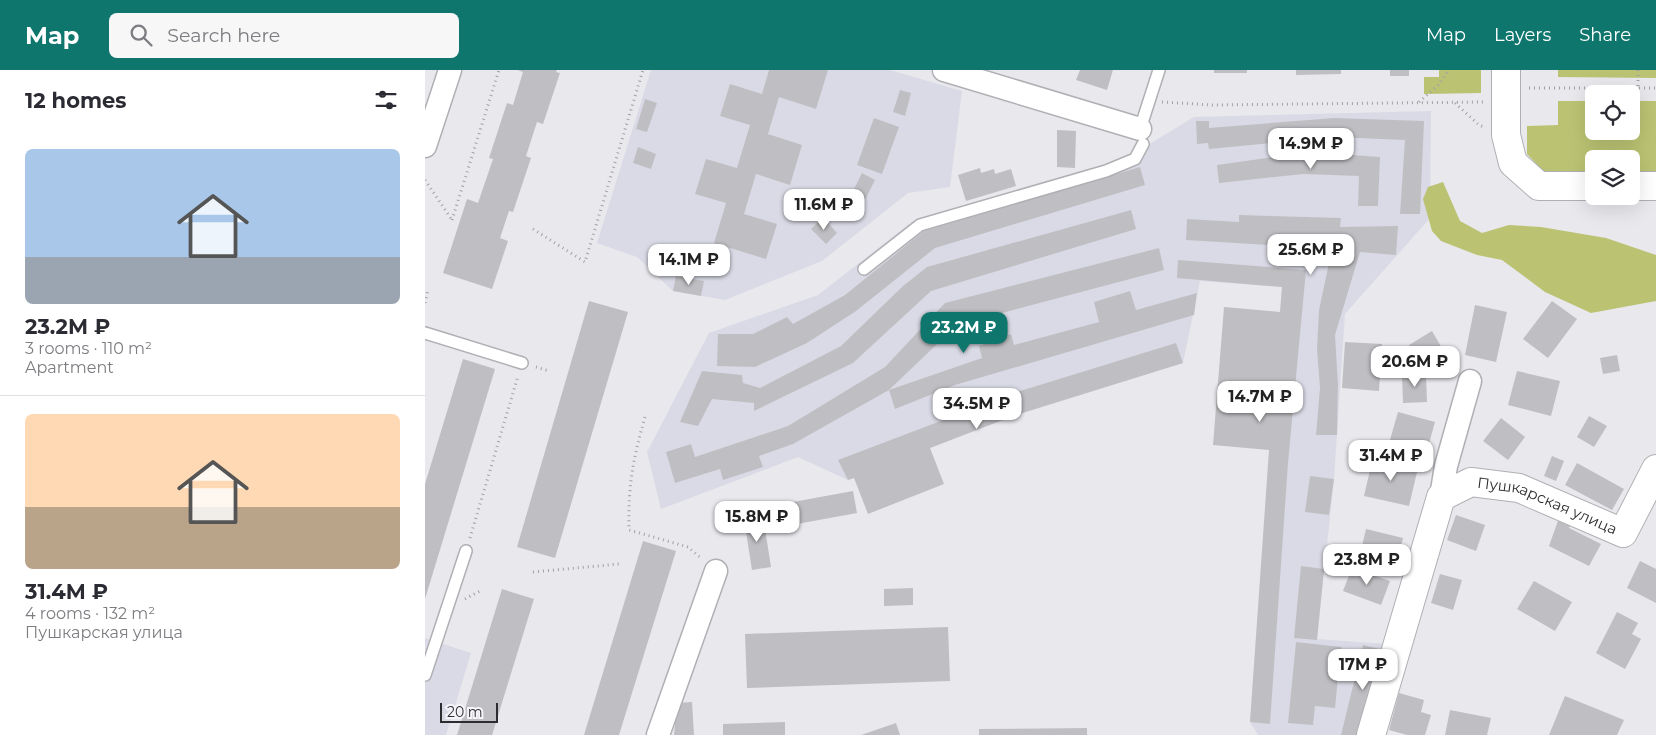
<!DOCTYPE html>
<meta charset="utf-8">
<style>
body{margin:0;font-family:Montserrat,sans-serif;background:#f7f7f7;color:#2b2b33;height:100vh;display:flex;flex-direction:column;font-size:19px;white-space:nowrap}
*{box-sizing:border-box;margin:0}
p{font-size:16px;color:#7c7c81}
.icon{flex:none;width:28px;height:28px;fill:none;stroke:currentColor;stroke-width:2;stroke-linecap:round;stroke-linejoin:round}
.map{position:relative;flex:1;overflow:hidden}
.side{display:flex;flex-direction:column;background:#fff;width:425px}
.side>*{flex:none}
.buttons{position:absolute;left:1160px;top:15px;display:grid;gap:10px}
.buttons a{display:grid;place-items:center;width:55px;height:55px;border-radius:8px;background:#fff;box-shadow:0 5px 20px #0002;font-size:25px}
.scale{position:absolute;left:15px;bottom:12px;width:58px;box-sizing:border-box;padding-left:5px;border:2px solid #2c2d2e;border-top:0;font-size:14px;line-height:18px;white-space:nowrap;color:#2c2d2e;-webkit-text-stroke:4px #f5f5fa;paint-order:stroke}
.price{position:absolute;translate:-50% -42px;padding:0 11px;border-radius:10px;background:#fff;color:#222;font-size:16px;line-height:32px;filter:drop-shadow(0 1px 2px #0008)}
.price::after{content:'';position:absolute;left:50%;top:30px;width:15px;height:11px;margin-left:-8px;background:inherit;clip-path:polygon(0 0,100% 0,50% 100%)}
.price.on{background:#0f766e;color:#fff}
ul{padding:0;list-style:none}
li{display:grid;align-content:center;gap:10px;height:265px;padding:0 25px}
li+li{border-top:1px solid #e1e1e2}
li span{display:grid;place-items:center;height:155px;border-radius:8px;color:#555}
li>.icon{margin-inline-start:auto}
span .icon{width:90px;height:90px;fill:#fffc;stroke-width:1}
li b{font-size:21px}
h2{display:flex;justify-content:space-between;align-items:center;height:60px;padding:0 25px;font-size:21px}
header{display:flex;align-items:center;gap:30px;box-sizing:border-box;height:70px;padding:0 25px;background:#0f766e;color:#fff}
header strong{font-size:24px}
nav{display:flex;gap:28px;margin-inline-start:auto;font-size:18px}
.search{width:350px;height:45px;background:#f7f7f7;display:flex;align-items:center;gap:12px;box-sizing:border-box;padding:0 18px;border-radius:8px;color:#7c7c81;font-size:19px}
main{display:flex;flex:1;min-height:0}
.map>svg:first-child{display:block}
</style>
<header>
<strong>Map</strong>
<div class="search"><svg class="icon" aria-label="search" viewBox="0 0 24 24"><circle cx="10" cy="10" r="6"/><path d="M15 15l6 6"/></svg>Search here</div>
<nav><a>Map</a><a>Layers</a><a>Share</a></nav>
</header>
<main>
<section class="side">
<h2>12 homes<svg class="icon" aria-label="filters" viewBox="0 0 24 24"><path d="M4 7h16M4 17h16"/><circle cx="9" cy="7" r="2"/><circle cx="15" cy="17" r="2"/></svg></h2>
<ul>
<li><span style="background:linear-gradient(#a9c7e8 70%,#9aa5b1 0)"><svg class="icon" aria-label="home" viewBox="0 0 24 24"><path d="M3 11l9-7 9 7M6 9v11h12V9"/></svg></span><div><b>23.2M ₽</b><p>3 rooms · 110 m²</p><p>Apartment</p></div></li>
<li><span style="background:linear-gradient(#ffd9b3 60%,#b9a48a 0)"><svg class="icon" aria-label="home" viewBox="0 0 24 24"><path d="M3 11l9-7 9 7M6 9v11h12V9"/></svg></span><div><b>31.4M ₽</b><p>4 rooms · 132 m²</p><p>Пушкарская улица</p></div></li>
</ul>
</section>
<div class="map">
<svg width="1231" height="665" viewBox="0 0 1231 665">
<rect width="100%" height="100%" fill="#e8e8ed"/>
<g fill="#dadae6">
<path d="M226 0H465L537 21 525 117 483 123 397 191 300 230 248 221 212 187 172 173Z"/>
<path d="M1006 41 1005 148 920 244 909 409 892 569 963 574 942 665H833L825 652 857 217 775 211 758 293 588 346 423 410 373 387 236 439 222 382 284 263 393 225 488 151 695 92 769 47Z"/>
<path d="M0 568 46 583 21 665H0Z"/>
</g>
<g fill="#bbc373">
<path d="M1014 0H1056V23L999 24V7H1014Z"/>
<path d="M1133 0H1231V8L1133 7Z"/>
<path d="M1133 31H1169V61H1206V31H1231V107H1206V89H1169V108H1125L1102 84V56L1133 55Z"/>
<path d="M1018 112 1035 151 1057 163 1084 155 1116 157 1181 168 1231 185V231L1166 243 1120 222 1077 190 1052 185 1016 171 1007 161 998 129 1003 117Z"/>
</g>
<g fill="#bfbfc3">
<path d="M92 0H132L131 2 135 3 118 54 112 52 101 86 106 88 88 142 84 141 75 168 83 171 67 219 18 203 42 129 53 133 68 89 64 88 82 33 88 35 98 2Z"/>
<path d="M344 0H403L391 39 354 27 343 64 377 75 365 115 331 104 319 144 352 154 341 189 289 173 301 133 270 124 281 89 312 98 325 55 295 46 305 14 337 24Z"/>
<path d="M655 0H688L682 20 651 10Z"/>
<rect x="789" y="0" width="33" height="3"/>
<path d="M871 0H916V4L871 5Z"/>
<rect x="965" y="0" width="19" height="6"/>
<path d="M475 20 486 23 480 46 468 42Z"/>
<path d="M220 29 232 33 222 62 211 59Z"/>
<path d="M449 48 474 57 457 104 432 95Z"/>
<path d="M909 48 999 51 995 144H975L980 70 909 67 784 79 783 73 772 74 771 51H784V58Z"/>
<path d="M632 60 651 61 650 98 632 97Z"/>
<path d="M213 77 231 84 226 99 208 93Z"/>
<path d="M885 82 955 87 953 136H933L934 106 878 104 794 113 792 95Z"/>
<path d="M715 97 720 115 510 178 431 241 382 273 330 297 292 296 293 264H328L362 247 368 254 420 225 499 161Z"/>
<path d="M555 98 556 103 569 99 570 104 586 99 591 116 541 131 533 105Z"/>
<path d="M437 103 450 110 440 130 427 123Z"/>
<path d="M706 140 711 159 506 221 428 293 329 341V333L287 329 273 356 255 352 277 301 317 305 318 313 335 318 416 276 478 216 502 197Z"/>
<path d="M814 145 916 148 915 157 973 156 971 185 935 182 910 265 913 315 912 365H891L895 318 892 279 894 240 907 179 761 170 762 149 814 152Z"/>
<path d="M398 147 412 163 401 174 386 159Z"/>
<path d="M734 178 739 200 532 255 464 320 557 288 554 276 586 264 589 275 674 252 669 232 705 221 711 240 772 223 769 245 530 315 470 339 464 320 368 374 334 386 338 397 298 410 295 399 250 413 241 382 266 374 270 387 363 356 460 297 520 233Z"/>
<path d="M753 190 881 200 863 393 845 654 825 652 844 380 788 375 799 237 855 242 857 217 752 208Z"/>
<path d="M251 206 279 211 276 226 248 221Z"/>
<path d="M164 231 203 242 130 488 92 477Z"/>
<path d="M1127 231 1152 249 1123 288 1098 269Z"/>
<path d="M1050 235 1082 242 1071 292 1040 285Z"/>
<path d="M1007 261 1022 287 1000 301 984 275Z"/>
<path d="M920 272 957 274 954 321 917 318Z"/>
<path d="M751 273 758 293 588 346 505 378 519 414 443 444 429 408 423 410 413 390 592 322Z"/>
<path d="M1192 285 1195 301 1178 304 1175 288Z"/>
<path d="M38 289 70 299 0 529V414Z"/>
<path d="M1092 301 1135 311 1126 346 1083 335Z"/>
<path d="M1001 304 1002 332 978 333 977 305Z"/>
<path d="M973 342 1010 352 998 395 961 384Z"/>
<path d="M1164 346 1182 356 1169 377 1152 367Z"/>
<path d="M1076 348 1100 367 1083 390 1058 371Z"/>
<path d="M1127 386 1139 391 1131 411 1119 406Z"/>
<path d="M948 387 993 398 984 436 939 426Z"/>
<path d="M1152 393 1199 419 1187 440 1140 415Z"/>
<path d="M885 406 909 409 904 445 880 442Z"/>
<path d="M428 421 432 443 350 458 346 436Z"/>
<path d="M1031 445 1060 455 1051 481 1022 470Z"/>
<path d="M338 446 346 497 327 500 319 449Z"/>
<path d="M1134 448 1146 454 1144 458 1176 474 1164 496 1124 476Z"/>
<path d="M941 459 978 468 970 498 934 489Z"/>
<path d="M218 471 251 481 194 665H159Z"/>
<path d="M1215 491 1231 499V533L1202 518Z"/>
<path d="M876 496 899 499 892 570 869 568Z"/>
<path d="M927 498 965 511 956 535 918 521Z"/>
<path d="M1015 504 1037 510 1028 540 1006 533Z"/>
<path d="M1109 511 1147 532 1130 561 1092 539Z"/>
<path d="M488 518V535L459 536V519Z"/>
<path d="M77 519 109 529 67 665H32Z"/>
<path d="M1192 542 1213 553 1207 564 1216 569 1200 599 1171 583Z"/>
<path d="M523 557 525 611 322 618 320 564Z"/>
<path d="M871 572 916 577 910 638 890 636 888 655 863 653Z"/>
<path d="M938 575 959 580 938 665H916Z"/>
<path d="M974 623 999 630 996 642 1006 645 1000 665H982L964 660Z"/>
<path d="M1140 626 1199 650 1192 665H1124Z"/>
<path d="M267 632 269 665H249L252 633Z"/>
<path d="M1025 640 1066 648 1062 665H1020Z"/>
<path d="M360 652V665H298V654Z"/>
<path d="M471 653 475 665H436Z"/>
<path d="M662 658V665H554V659Z"/>
</g>
<g fill="none" stroke-linecap="round" stroke-linejoin="round">
<defs>
<g id="lane">
<path d="M715 59 734 0"/>
<path d="M439 199 495 155 681 101 710 89 718 74"/>
<path d="M0 263 97 293"/>
<path d="M0 605 41 481"/>
</g>
<g id="street">
<path d="M519 0 715 59"/>
<path d="M0 76 25 0"/>
<path d="M1016 427 1021 396 1045 311"/>
<path d="M233 665 291 501"/>
</g>
<g id="secondary">
<path d="M1081 0V65L1088 93 1114 116H1169"/>
<path d="M1206 116H1231"/>
<path id="s1" d="M946 665 1016 427 1046 412 1094 418 1198 463 1231 399"/>
</g>
</defs>
<use href="#lane" stroke="#b0b0b4" stroke-width="14"/>
<use href="#street" stroke="#b0b0b4" stroke-width="25"/>
<use href="#secondary" stroke="#b0b0b4" stroke-width="30"/>
<g stroke="#a1a2a5" stroke-width="3" stroke-dasharray="1 4" stroke-linecap="butt">
<path d="M1213 0V18"/>
<path d="M1104 18H1231"/>
<path d="M737 32 787 35 1059 32"/>
<path d="M994 32 1013 15 1024 0"/>
<path d="M1030 33 1054 55 1059 57"/>
<path d="M0 110 27 150"/>
<path d="M27 150 74 0"/>
<path d="M108 159 160 192 218 0"/>
<path d="M0 233 3 220"/>
<path d="M111 297 124 301"/>
<path d="M220 347C208 389 203 415 204 460L263 477 277 489"/>
<path d="M45 468 93 306"/>
<path d="M108 502 194 494"/>
<path d="M40 529 57 520"/>
</g>
<use href="#lane" stroke="#fff" stroke-width="11"/>
<use href="#street" stroke="#fff" stroke-width="22"/>
<use href="#secondary" stroke="#fff" stroke-width="28"/>
</g>
<g text-anchor="middle" stroke-width="4" stroke-linejoin="round" paint-order="stroke">
<g font-size="15" fill="#2c2d2e" stroke="#f5f5fa">
<text dy="5" stroke="none"><textPath href="#s1" startOffset="362">Пушкарская улица</textPath></text>
</g>
</g>
</svg>
<div class="buttons">
<a><svg class="icon" aria-label="locate" viewBox="0 0 24 24"><circle cx="12" cy="12" r="6"/><path d="M12 2v4M12 18v4M2 12h4M18 12h4"/></svg></a>
<a><svg class="icon" aria-label="layers" viewBox="0 0 24 24"><path d="M12 4l9 5-9 5-9-5zM3 14l9 5 9-5"/></svg></a>
</div>
<div class="scale">20 m</div>
<b class="price" style="left:886px;top:100px">14.9M ₽</b>
<b class="price" style="left:399px;top:161px">11.6M ₽</b>
<b class="price" style="left:886px;top:206px">25.6M ₽</b>
<b class="price" style="left:264px;top:216px">14.1M ₽</b>
<b class="price on" style="left:539px;top:284px">23.2M ₽</b>
<b class="price" style="left:990px;top:318px">20.6M ₽</b>
<b class="price" style="left:835px;top:353px">14.7M ₽</b>
<b class="price" style="left:552px;top:360px">34.5M ₽</b>
<b class="price" style="left:966px;top:412px">31.4M ₽</b>
<b class="price" style="left:332px;top:473px">15.8M ₽</b>
<b class="price" style="left:942px;top:516px">23.8M ₽</b>
<b class="price" style="left:938px;top:621px">17M ₽</b>
</div>
</main>
